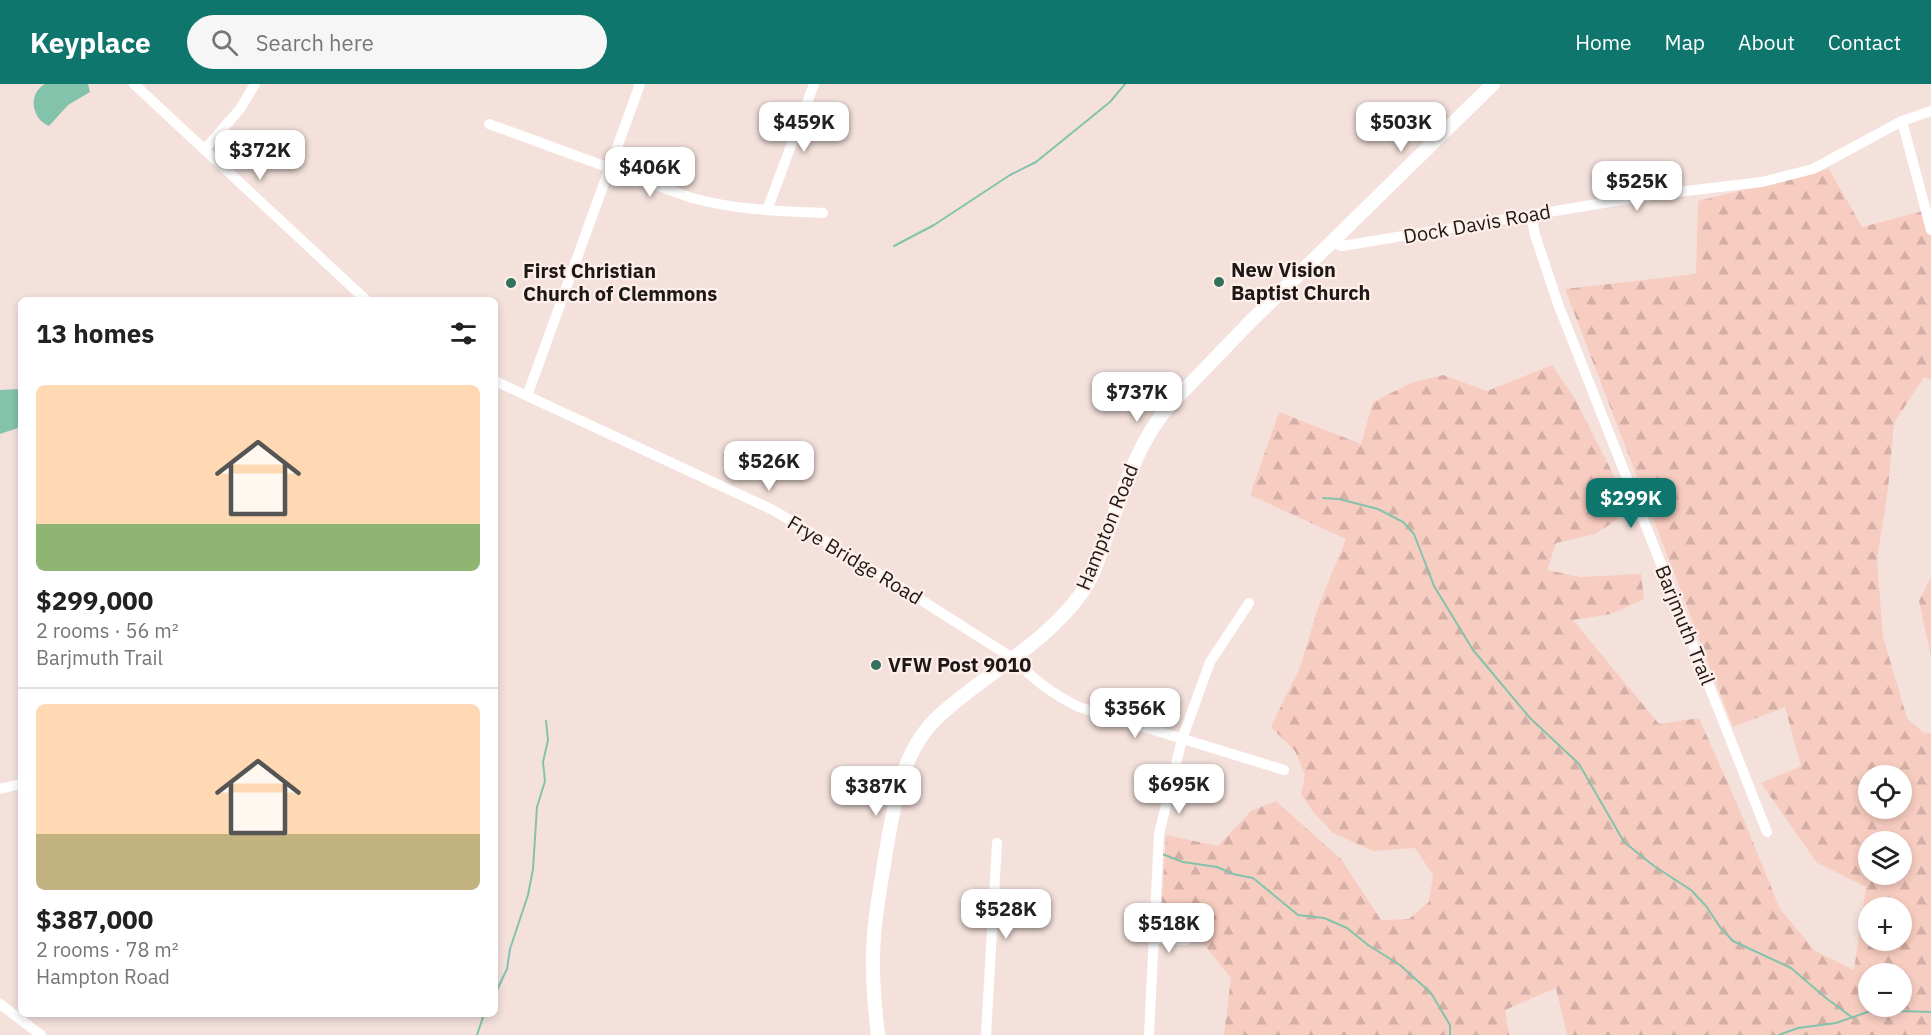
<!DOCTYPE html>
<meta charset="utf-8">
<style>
body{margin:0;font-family:"IBM Plex Sans",sans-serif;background:#f6f6f6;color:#222;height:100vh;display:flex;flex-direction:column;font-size:22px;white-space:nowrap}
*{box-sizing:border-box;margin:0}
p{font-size:20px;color:#767676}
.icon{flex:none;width:33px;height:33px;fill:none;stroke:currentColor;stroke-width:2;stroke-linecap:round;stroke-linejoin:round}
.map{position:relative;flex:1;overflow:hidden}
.sheet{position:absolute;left:18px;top:213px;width:480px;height:720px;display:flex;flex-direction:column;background:#fff;border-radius:9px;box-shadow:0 3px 9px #0003}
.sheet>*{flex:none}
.fabs{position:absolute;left:1858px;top:681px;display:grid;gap:12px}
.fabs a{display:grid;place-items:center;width:54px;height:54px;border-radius:50%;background:#fff;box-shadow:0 3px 9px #0003;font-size:30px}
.price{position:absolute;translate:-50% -51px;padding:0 14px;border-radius:12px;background:#fff;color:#222;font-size:20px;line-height:39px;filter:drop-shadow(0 2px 3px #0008)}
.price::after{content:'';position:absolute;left:50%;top:36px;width:18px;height:14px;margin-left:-9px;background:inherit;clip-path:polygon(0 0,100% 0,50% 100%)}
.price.selected{background:#0f766e;color:#fff}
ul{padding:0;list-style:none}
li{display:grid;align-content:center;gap:12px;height:318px;padding:0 18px}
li+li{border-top:2px solid #e0e0e0}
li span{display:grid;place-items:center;height:186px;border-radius:9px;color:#555}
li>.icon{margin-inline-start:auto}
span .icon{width:108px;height:108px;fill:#fffc;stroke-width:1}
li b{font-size:26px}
h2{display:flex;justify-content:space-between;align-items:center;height:72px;padding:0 18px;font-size:26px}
header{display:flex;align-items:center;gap:36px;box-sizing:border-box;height:84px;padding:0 30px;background:#0f766e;color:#fff}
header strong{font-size:28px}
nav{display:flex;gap:33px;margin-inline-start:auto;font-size:21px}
.search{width:420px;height:54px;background:#f6f6f6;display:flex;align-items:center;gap:15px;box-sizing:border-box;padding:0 21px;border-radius:33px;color:#767676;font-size:22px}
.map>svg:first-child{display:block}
</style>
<header>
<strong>Keyplace</strong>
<div class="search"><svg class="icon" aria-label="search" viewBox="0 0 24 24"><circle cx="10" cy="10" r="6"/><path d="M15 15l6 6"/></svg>Search here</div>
<nav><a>Home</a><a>Map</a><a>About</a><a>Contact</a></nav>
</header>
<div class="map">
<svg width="1931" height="951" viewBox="0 0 1931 951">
<defs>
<pattern id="forest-firs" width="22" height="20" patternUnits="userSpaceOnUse" patternTransform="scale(1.5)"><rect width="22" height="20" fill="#f8cdc1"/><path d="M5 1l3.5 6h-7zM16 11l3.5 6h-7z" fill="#d4afa5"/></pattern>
</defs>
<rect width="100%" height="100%" fill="#f4e1dc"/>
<g fill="url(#forest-firs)" fill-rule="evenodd">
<path d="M1829 85 1862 143 1931 125V296L1924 293 1894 339 1888 405 1877 476 1883 553 1907 634 1924 649H1931V951H1567L1556 904 1505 926 1509 951H1224L1231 894 1188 841 1161 833 1166 751 1218 762 1251 727 1276 717 1341 775 1381 836 1409 835 1429 818 1433 791 1415 764 1373 767 1333 749 1313 728 1301 710 1305 691 1295 667 1271 643 1300 583 1319 521 1346 455 1250 411 1279 328 1361 360 1373 318 1411 299 1443 291 1487 307 1552 281 1575 315 1614 392 1618 435 1595 450 1556 459 1547 486 1580 493 1641 490 1644 515 1611 530 1573 536 1659 640 1699 634 1741 729 1780 825 1815 867 1854 886 1866 803 1817 779 1761 699 1801 682 1785 623 1733 643 1565 205 1696 190 1698 117ZM1869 692H1902V724H1869ZM1869 758H1902V790H1869ZM1869 824H1902V856H1869ZM1869 890H1902V922H1869Z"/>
<path d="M1931 493V573L1919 517Z"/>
</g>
<g fill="#83c3ac">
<path d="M45 0H88L90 8 68 21 49 42C32 35 27 10 45 0Z"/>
<path d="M21 305V343L0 350V306Z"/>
</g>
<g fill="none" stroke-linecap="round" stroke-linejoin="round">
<g stroke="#83c3ac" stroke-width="2">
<path d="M894 162 934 141 1010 91 1036 78 1110 18 1125 0"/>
<path d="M1323 414 1339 415 1378 425 1403 438 1414 450 1434 502 1473 566 1530 634 1579 680 1624 758 1654 782 1691 806 1706 822 1720 843 1733 857 1791 884 1826 914 1853 934"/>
<path d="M1162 770 1183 778 1217 783 1233 790 1253 794 1298 831 1324 834 1347 844 1368 861 1400 881 1431 909 1450 941V951"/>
<path d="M495 910 507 885 510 865 528 811 533 785 537 723 545 697 543 678 548 656 546 637"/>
<path d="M477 951 484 930"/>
<path d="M1779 951 1798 944 1836 939 1882 923 1899 927 1931 928"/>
</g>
<g stroke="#fff" stroke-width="10">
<path d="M134 0 366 216"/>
<path d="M1902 37 1931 146"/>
<path d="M489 40 692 114C736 126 777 127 823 129"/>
<path d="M205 65 240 25 255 0"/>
<path d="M767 126 814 0"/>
<path d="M1531 130 1535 151 1558 220 1767 748"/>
<path d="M1332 158 1342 162 1652 111 1762 98 1813 85 1902 37 1931 27"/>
<path d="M495 297 773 426 891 497 1014 575C1037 598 1049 608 1079 623L1284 686"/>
<path d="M527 312 640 0"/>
<path d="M0 705 21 700"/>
<path d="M1153 855 1186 856"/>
<path d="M0 920 41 951"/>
<path d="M986 951 997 759"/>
<path d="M1149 951 1159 750 1182 655 1210 578 1249 519"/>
</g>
<path stroke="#fff" stroke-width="14" d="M878 951C874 918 871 885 874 852 876 823 882 795 886 767 895 718 901 666 940 631 987 588 1046 560 1083 507 1094 491 1100 471 1106 453 1123 407 1137 360 1168 323L1250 238 1493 0"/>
</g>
<g fill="#33715e" stroke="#feefeb" stroke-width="2">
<circle cx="1219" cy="198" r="6"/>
<circle cx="511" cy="199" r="6"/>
<circle cx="876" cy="581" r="6"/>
</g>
<g text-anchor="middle" stroke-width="4.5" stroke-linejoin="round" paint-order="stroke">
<g font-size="20" fill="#1d1715" stroke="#feefeb">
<text transform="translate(1477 140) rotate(-10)" y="7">Dock Davis Road</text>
<text transform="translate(1107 443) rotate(-68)" y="7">Hampton Road</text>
<text transform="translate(855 476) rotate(31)" y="7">Frye Bridge Road</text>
<text transform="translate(1685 541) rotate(68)" y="7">Barjmuth Trail</text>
</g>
<g font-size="20" font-weight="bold" fill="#1d1715" stroke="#feefeb" text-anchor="start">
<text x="1231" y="193">New Vision<tspan x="1231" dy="23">Baptist Church</tspan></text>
<text x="523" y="194">First Christian<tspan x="523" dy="23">Church of Clemmons</tspan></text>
<text x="888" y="588">VFW Post 9010</text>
</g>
</g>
</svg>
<div class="fabs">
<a><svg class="icon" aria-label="locate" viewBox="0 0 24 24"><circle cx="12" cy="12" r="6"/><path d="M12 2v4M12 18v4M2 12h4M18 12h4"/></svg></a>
<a><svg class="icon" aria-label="layers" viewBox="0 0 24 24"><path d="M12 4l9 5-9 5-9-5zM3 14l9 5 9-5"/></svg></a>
<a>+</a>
<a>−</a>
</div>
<b class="price" style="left:804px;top:69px">$459K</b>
<b class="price" style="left:1401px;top:69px">$503K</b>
<b class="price" style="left:260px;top:97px">$372K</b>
<b class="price" style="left:650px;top:114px">$406K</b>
<b class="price" style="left:1637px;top:128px">$525K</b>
<b class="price" style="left:1137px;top:339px">$737K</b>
<b class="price" style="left:769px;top:408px">$526K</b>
<b class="price selected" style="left:1631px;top:445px">$299K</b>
<b class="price" style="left:1135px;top:655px">$356K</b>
<b class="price" style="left:1179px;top:731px">$695K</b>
<b class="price" style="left:876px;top:733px">$387K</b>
<b class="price" style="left:1006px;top:856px">$528K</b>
<b class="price" style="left:1169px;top:870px">$518K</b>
<section class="sheet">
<h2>13 homes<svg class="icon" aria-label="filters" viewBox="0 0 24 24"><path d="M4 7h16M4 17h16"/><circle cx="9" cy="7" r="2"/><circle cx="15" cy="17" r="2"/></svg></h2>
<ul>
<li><span style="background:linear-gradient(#ffd9b3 75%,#8fb573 0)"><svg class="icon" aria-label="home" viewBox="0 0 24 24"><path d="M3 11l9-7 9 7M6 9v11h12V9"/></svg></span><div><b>$299,000</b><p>2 rooms · 56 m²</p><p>Barjmuth Trail</p></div></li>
<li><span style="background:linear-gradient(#ffd9b3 70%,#c2b280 0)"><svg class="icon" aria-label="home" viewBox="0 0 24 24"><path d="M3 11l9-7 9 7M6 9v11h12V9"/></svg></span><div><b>$387,000</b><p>2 rooms · 78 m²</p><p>Hampton Road</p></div></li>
</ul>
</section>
</div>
